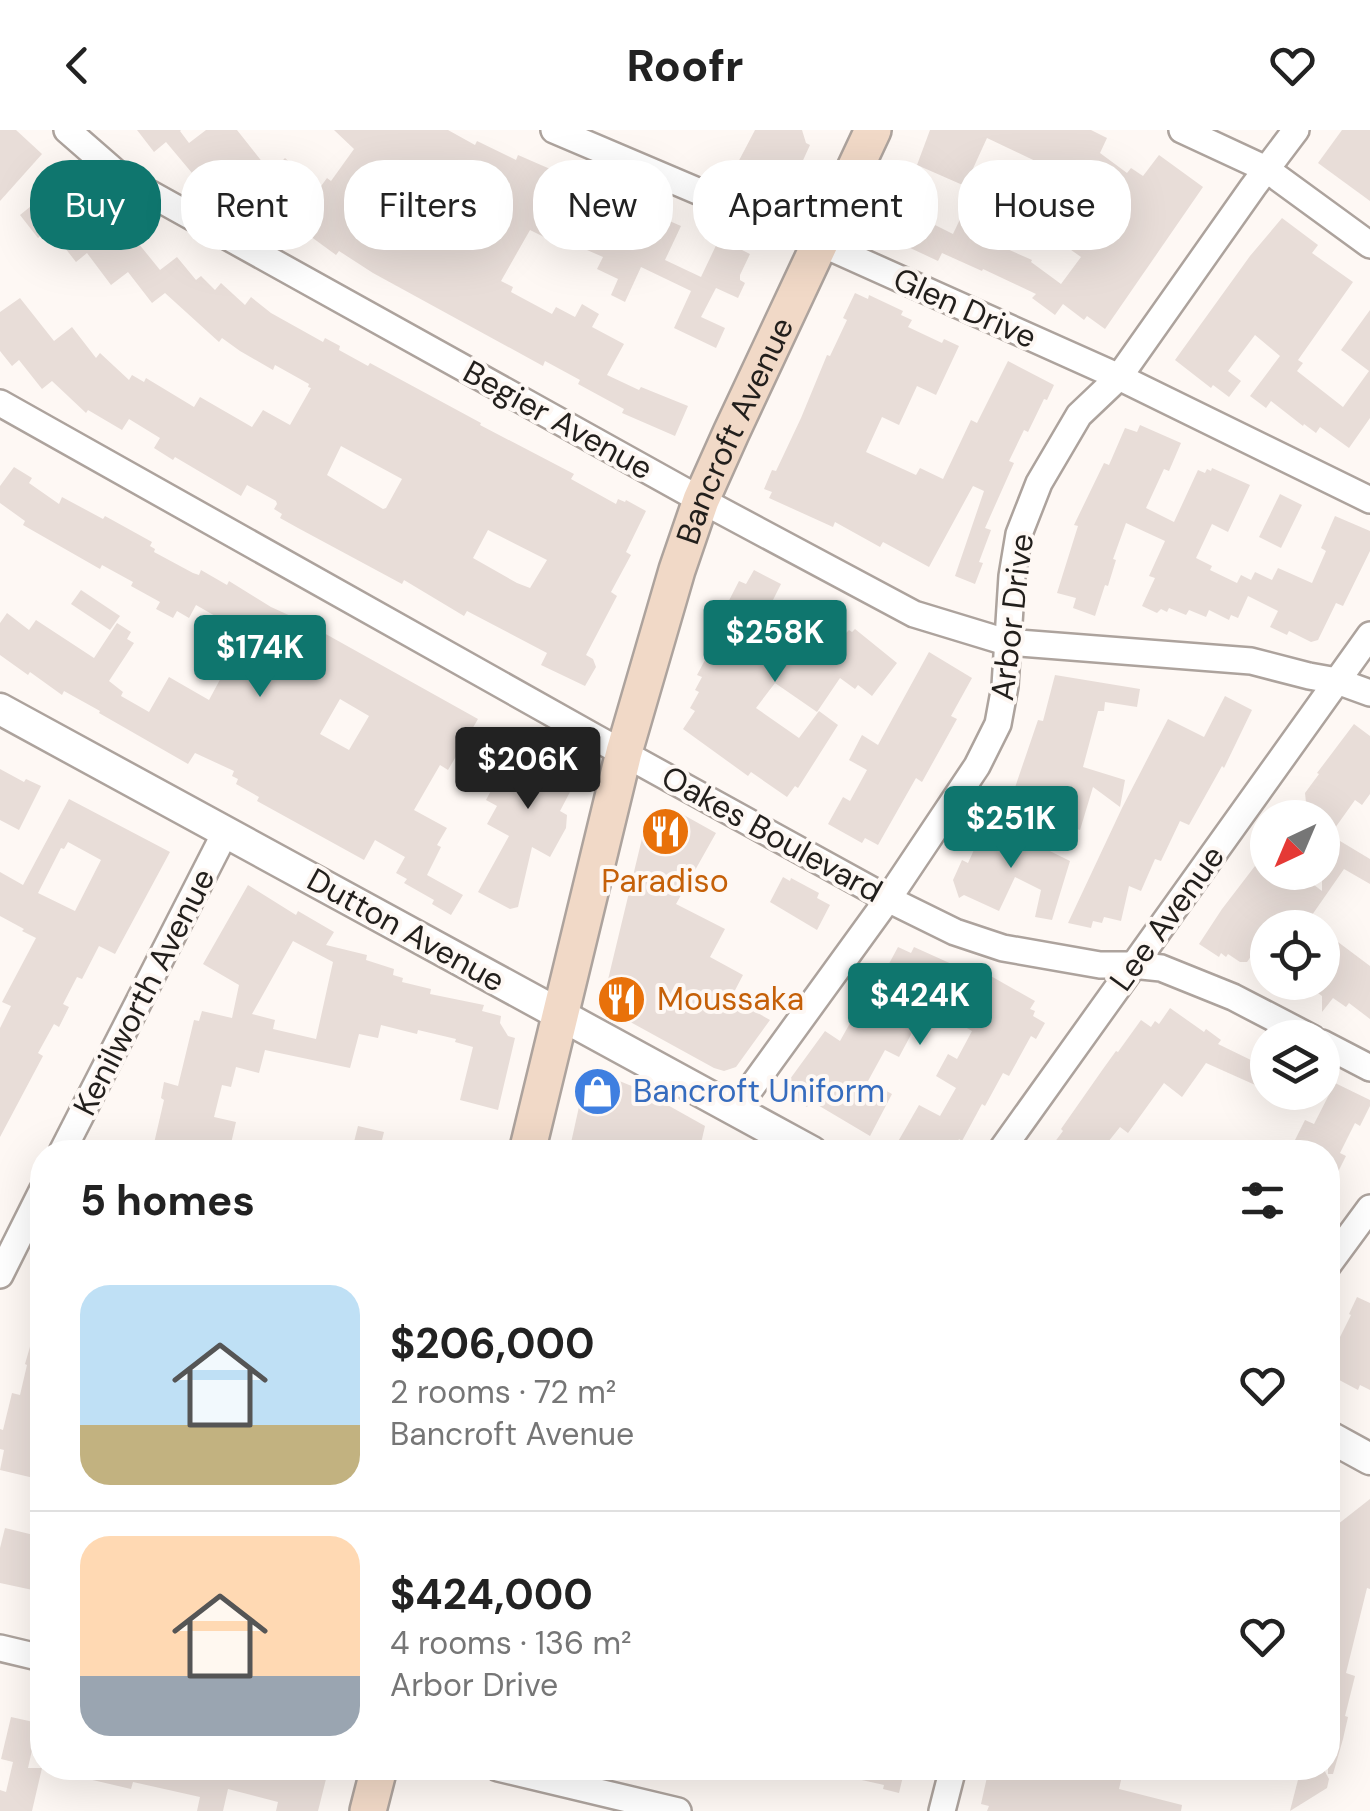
<!DOCTYPE html>
<meta charset="utf-8">
<style>
body{margin:0;font-family:"DM Sans",sans-serif;background:#f2f2f2;color:#222;height:100vh;display:flex;flex-direction:column;font-size:38px;white-space:nowrap}
*{box-sizing:border-box;margin:0}
p{font-size:32px;color:#767676}
.icon{flex:none;width:55px;height:55px;fill:none;stroke:currentColor;stroke-width:2;stroke-linecap:round;stroke-linejoin:round}
.map{position:relative;flex:1;overflow:hidden}
.sheet{position:absolute;left:30px;top:1010px;width:1310px;height:640px;display:flex;flex-direction:column;background:#fff;border-radius:40px;box-shadow:0 10px 40px #0002}
.sheet>*{flex:none}
.hud{position:absolute;left:30px;top:30px;width:1310px;height:90px;display:flex;gap:20px}
.needle{width:65px;rotate:224deg}
.fabs{position:absolute;left:1250px;top:670px;display:grid;gap:20px}
.fabs a{display:grid;place-items:center;width:90px;height:90px;border-radius:50%;background:#fff;box-shadow:0 10px 40px #0002;font-size:50px}
.price{position:absolute;translate:-50% -85px;padding:0 22px;border-radius:10px;background:#0f766e;color:#fff;font-size:32px;line-height:65px;filter:drop-shadow(0 2px 5px #0008)}
.price::after{content:'';position:absolute;left:50%;top:60px;width:30px;height:22px;margin-left:-15px;background:inherit;clip-path:polygon(0 0,100% 0,50% 100%)}
.price.selected{background:#222;color:#fff}
ul{padding:0;list-style:none}
li{display:flex;align-items:center;gap:30px;height:250px;padding:0 50px}
li+li{border-top:2px solid #e0e0e0}
li span{display:grid;place-items:center;flex:none;width:280px;height:200px;border-radius:30px;color:#555}
li>.icon{margin-inline-start:auto}
span .icon{width:120px;height:120px;fill:#fffc;stroke-width:1}
li b{font-size:42px}
h2{display:flex;justify-content:space-between;align-items:center;height:120px;padding:0 50px;font-size:42px}
.pill{padding:0 35px;border-radius:40px;background:#fff;box-shadow:0 10px 40px #0002;font-size:35px;line-height:90px}
.pill.selected{background:#0f766e;color:#fff}
header{display:flex;justify-content:space-between;align-items:center;height:130px;padding:0 50px;background:#fff;font-size:45px;font-weight:700}
.map>svg:first-child{display:block}
</style>
<header><svg class="icon" aria-label="back" viewBox="0 0 24 24"><path d="M15 5l-7 7 7 7"/></svg>Roofr<svg class="icon" aria-label="heart" viewBox="0 0 24 24"><path d="M12 20l-8-8c-3-5 5-10 8-4 3-6 11-1 8 4z"/></svg></header>
<div class="map">
<svg width="1370" height="1681" viewBox="0 0 1370 1681">
<rect width="100%" height="100%" fill="#fef8f4"/>
<g fill="#e8ddd8" fill-rule="evenodd">
<path d="M0 0H16L42 24 0 71Z"/>
<path d="M137 0H181L180 1 189 13 206 0H237L271 43 285 28 319 59 327 48 331 51 354 19 334 0H448L475 15 477 11 516 30 518 25 681 96 665 130 701 147 721 105 738 113 736 117 750 124 740 145V150L745 153 738 168 716 158 701 187 725 198 716 218 674 198 691 161 641 137 625 172 611 165 618 149 597 139 603 127 587 120 589 114 550 95 544 107 530 100 501 151 513 157 511 162 552 184 556 177 575 187 582 174 599 184 592 197 624 214 607 245 639 260 641 257 688 276 675 306 622 283 624 279 578 254 580 250 545 231 543 236 373 143 339 121 336 125 280 84 275 89 261 75 267 67 247 48 228 63 205 34 192 43 166 12 154 22ZM427 47 474 70 454 105 420 86 409 106 370 82 395 48 411 64Z"/>
<path d="M755 0H802L806 13 810 15 794 50 791 49 782 62 734 40Z"/>
<path d="M930 0H1091L1107 8 1100 23 1127 43 1131 38 1143 46 1159 25 1203 57 1105 199 1087 186 1084 190 1063 174 1055 185 1032 168 1036 164 983 139 982 141 942 123 938 131 891 109 895 100 885 96 895 75 953 104 971 66 1003 81 989 111 1032 130 1031 132 1061 154 1081 127 1050 105 1060 84 1081 94 1106 62 1066 43 1049 77 1035 70 1050 38 987 8 965 56 917 35Z"/>
<path d="M1342 0H1370V71L1318 33Z"/>
<path d="M62 51 98 97 109 88 128 112 134 108 160 140 177 127 196 150 201 146 215 160 221 153 245 175 251 167 271 183 323 212 325 208 340 216 339 220 368 236 370 233 481 293 480 295 574 344 571 349 616 374 618 369 625 372 626 370 646 381 626 422 631 425 611 462 617 466 586 525 593 529 596 537 585 556 541 535 547 523 467 481 464 486 404 450 402 454 298 398 280 388 282 384 274 379 277 374 276 371 247 355 241 366 175 327 173 330 154 318 160 308 129 289 122 300 88 280 86 283 52 251 42 259 19 230 12 236 0 221V182L20 168 54 211 72 197 96 228 100 223 129 250 132 245 144 252 146 248 194 277 200 267 252 297 263 280 290 295 311 258 308 257 309 254 275 235 273 240 240 221 222 208 219 212 165 163 152 173 128 142 111 155 87 123 76 132 50 99 38 108 20 85ZM341 316 402 349 386 378 383 379 327 345ZM488 400 547 430 530 458 517 453 473 428Z"/>
<path d="M1282 88 1318 115 1312 123 1353 152 1298 230 1303 233 1297 241 1343 277 1369 241 1341 220 1370 180V288L1349 318 1320 297 1316 303 1304 294 1303 296 1271 271 1266 278 1250 266 1280 226 1255 205 1228 241 1241 251 1229 267 1213 255 1211 258 1175 230 1250 126Z"/>
<path d="M855 163 868 169 869 165 903 181 901 185 912 190 908 197 942 213 944 209 959 216 936 265 917 256 899 295 882 287 866 322 916 345 920 338 943 349 971 290 977 293 1008 231 1054 255 1047 270 1044 269 1028 302 1024 300 1009 331 1014 333 985 398 991 400 979 432 983 433 975 454 955 446 984 361 973 356 929 437 883 412 880 417 835 392 833 397 769 368 772 362 764 359 772 340 776 341 801 288 827 225 830 226 847 190 843 188 844 186Z"/>
<path d="M1140 295 1181 313 1169 341 1164 339 1146 378 1174 392 1198 340 1205 343 1207 339 1211 341 1212 338 1250 355 1228 402 1212 394 1196 428 1212 436 1210 440 1237 453 1241 445 1251 450 1255 442 1272 450 1278 438 1312 453 1326 421 1321 418 1335 386 1370 401V421L1343 476 1336 473 1318 510 1311 512 1289 501 1287 505 1270 497 1278 481 1248 466 1238 488 1231 485 1229 490 1209 480 1206 487 1189 480 1186 485 1169 478 1167 482 1161 479 1157 483 1142 476 1155 448 1149 446 1165 411 1126 393 1113 429 1116 430 1108 456 1105 455 1095 486 1073 478 1076 468 1057 463 1078 396 1074 395 1104 333 1109 335 1125 298 1137 302Z"/>
<path d="M14 337 32 348 29 353 59 374 62 367 103 389 105 386 152 412 150 416 155 419 154 422 193 443 199 445 201 440 227 455 229 451 271 477 306 493 478 589 448 640 440 635 414 680 447 698 437 715 441 717 427 745 463 765 451 785 432 774 434 770 404 753 407 749 396 743 405 727 375 710 364 730 257 671 259 667 236 654 238 649 232 646 234 641 195 623 188 634 99 583 100 581 64 561 62 565 30 542 28 545 0 525V493L7 483 29 500 36 490 94 528 117 493 131 502 127 509 134 513 109 551 123 562 121 566 149 582 169 547 209 570 245 503 196 475 189 488 177 481 173 488 156 479 160 472 131 456 133 452 102 435 100 439 23 395 25 391 0 373V356ZM340 569 369 586 349 620 320 604Z"/>
<path d="M1280 364 1302 375 1281 418 1259 407Z"/>
<path d="M754 440 781 454 761 494 788 508 809 480 839 502 841 499 846 503 849 500 852 502 855 499 897 533 872 566 858 555 855 559 840 548 817 582 775 553 756 578 799 608 819 581 838 595 798 658 795 656 787 667 751 642 748 646 683 599 695 581 690 578 699 562 695 560 702 547 697 545 715 511 707 506 714 492 717 494 739 451 746 454Z"/>
<path d="M81 460 120 486 110 500 71 474Z"/>
<path d="M929 522 972 548 951 586 957 589 922 652 916 648 878 715 865 708 862 713 828 694 843 667 850 671 867 640 849 630 862 605 878 615Z"/>
<path d="M1055 545 1140 559 1137 577 1105 572 1104 581H1098L1083 637 1125 650 1120 677 1093 657 1080 700 1008 678 1038 590 1043 591Z"/>
<path d="M1225 566 1252 580 1224 638 1222 636 1189 695 1180 691 1161 731 1155 729 1141 761 1129 756 1121 791 1104 787 1102 793 1093 791 1091 798 1068 793 1122 678 1168 589 1204 607Z"/>
<path d="M1354 594 1370 606V664L1362 675 1355 670 1330 705 1370 729V754L1344 739 1303 798H1268V802L1247 832H1240L1228 824 1226 827 1221 823 1219 827 1199 814 1222 779 1268 719V742H1297L1322 761V688H1315L1307 682 1305 663 1319 644 1317 643Z"/>
<path d="M524 599 580 631 576 639 581 641 560 681 567 685 566 698 550 727 532 717 518 777 510 779 478 762 509 706 487 694 497 676 486 670Z"/>
<path d="M0 639 24 652 26 649 41 656 19 700 0 690Z"/>
<path d="M69 669 170 722 115 824 99 816 82 849 77 847 63 874 69 877 59 897 54 894 38 923 43 926 0 1007V898L11 876 2 872 36 808 22 801 24 799 0 786V742L23 755ZM68 712 101 730 75 781 38 763 61 718 64 719Z"/>
<path d="M655 679H673L716 703 676 774 725 799 710 827 743 845 731 868 770 890 736 937 724 941 714 938 614 883 605 862 646 692Z"/>
<path d="M995 694 1070 731 1052 790 1035 787 1041 760 1015 747 999 781 964 765 959 768 953 750 962 730 968 733 982 702 991 706Z"/>
<path d="M783 747 790 751 791 748 819 763 817 768 830 775 817 800 770 772Z"/>
<path d="M248 755 296 785 298 781 334 802 326 815 367 825 366 830 394 839 393 845 403 848 402 852 431 859 430 864 484 875 482 881 501 886 500 893 508 906 515 908 498 980 460 970 473 917 455 912 456 909 418 900 417 904 381 895 378 908 359 904 350 938 265 920 259 943 236 937 231 957 222 955 214 987 236 992 229 1022H152L164 970 161 968 164 952 178 956 194 890 199 891 202 881 232 888 239 855 203 834ZM293 811 333 832 316 909 273 899 275 890 252 884Z"/>
<path d="M1322 800 1370 836V889L1349 873 1346 877 1333 868 1322 882V866L1303 852H1322Z"/>
<path d="M898 817 911 823 914 817 965 840 966 837 980 845 982 841 1035 871 1030 879 1035 881 1033 886 1045 893 1036 909 1031 906 1009 946 1003 943 985 976 982 974 962 1011 959 1009 952 1022H892L919 975 940 986 956 958 936 946 948 924 957 929 972 901 936 880 930 891 921 886 899 927 885 920 868 951 892 964 870 1006 811 971 807 977 782 960 825 901 840 911 872 854 877 856Z"/>
<path d="M1170 878 1204 902 1206 899 1221 910 1218 914 1255 932 1268 908V948L1262 958 1206 933 1182 967 1164 953 1128 1003 1120 997 1100 1022H1068L1054 1013 1063 1001 1061 999 1103 939 1116 921 1118 922 1141 890 1151 897 1155 891 1159 894Z"/>
<path d="M617 950 639 959 705 996 699 1022H569L584 954Z"/>
<path d="M1335 953 1370 970V976L1360 996 1355 993 1340 1023 1346 1026 1328 1062V1022H1300L1291 1018 1305 990 1314 994Z"/>
<path d="M358 996 384 1002 379 1022 353 1016Z"/>
<path d="M1357 1167 1370 1173V1260L1360 1255 1358 1260 1328 1244V1231L1351 1185 1349 1184Z"/>
<path d="M36 1196H42V1329L38 1349 0 1340 4 1320 0 1319V1299L3 1300 12 1263 20 1265 27 1235 25 1234Z"/>
<path d="M1370 1369V1459L1367 1458 1346 1543 1355 1546 1345 1586 1348 1587 1343 1609 1333 1644H1328V1402Z"/>
<path d="M5 1398 42 1407V1462L0 1453V1418Z"/>
<path d="M11 1587 38 1593 28 1638H42L32 1681H0V1660L6 1662 13 1632 1 1629Z"/>
<path d="M68 1638H314L328 1641 318 1681H276L278 1672 228 1659 223 1681H197L200 1667 133 1652 131 1659 67 1644Z"/>
<path d="M836 1638H905L899 1663 883 1659 884 1655 835 1644Z"/>
<path d="M989 1638H1087L1122 1646 1119 1659 1182 1675 1181 1681H987L989 1676 981 1674Z"/>
<path d="M1301 1638H1323L1329 1649 1327 1658 1290 1681Z"/>
</g>
<g fill="none" stroke-linecap="round" stroke-linejoin="round">
<defs>
<g id="minor">
<path d="M67 0 122 48 701 370 914 484 1006 512 1251 531 1309 546 1337 551 1370 563"/>
<path d="M554 0 820 113 1119 247 1370 370"/>
<path d="M1182 0 1266 39 1370 115"/>
<path d="M0 273 596 608 888 769 955 802 1003 818 1100 835H1132L1161 838 1233 867 1312 908"/>
<path d="M1322 913 1370 938"/>
<path d="M735 980 888 769 977 636 998 594 1005 556 1012 446 1019 404 1039 353 1079 285 1119 247 1253 57 1296 0"/>
<path d="M62 1022 226 701"/>
<path d="M1000 1022 1370 505"/>
<path d="M1328 1135 1370 1078"/>
<path d="M0 1145 42 1061"/>
<path d="M0 1518 42 1528"/>
<path d="M498 1638 678 1681"/>
<path d="M942 1681 953 1638"/>
</g>
<g id="tertiary">
<path d="M0 579 812 1022"/>
<path d="M1328 1306 1370 1329"/>
</g>
<g id="secondary">
<path id="s1" d="M527 1022 624 622 677 440 701 370 731 303 873 0"/>
<path d="M368 1681 379 1638"/>
</g>
</defs>
<use href="#minor" stroke="#ada39d" stroke-width="30"/>
<use href="#tertiary" stroke="#ada39d" stroke-width="35"/>
<use href="#secondary" stroke="#ada39d" stroke-width="40"/>
<use href="#minor" stroke="#fff" stroke-width="25"/>
<use href="#tertiary" stroke="#fff" stroke-width="30"/>
<use href="#secondary" stroke="#f1d9c7" stroke-width="35"/>
</g>
<defs>
<symbol id="restaurant-disc" viewBox="-11 -11 22 22"><circle r="9.5" fill="#e8710a" stroke="#fef8f4"/><path d="M-5-6h1v4h1v-4h1v4h1v-4h1v5L-1.5 .5V6h-2V.5L-5-1ZM5-6V6H3V1.5H1.5Q1.5-4 5-6Z" fill="#fff"/></symbol>
<symbol id="shop-disc" viewBox="-11 -11 22 22"><circle r="9.5" fill="#3f7fe0" stroke="#fef8f4"/><path d="M-5-2.5h2.3a2.7 3.5 0 0 1 5.4 0H5L5.5 6h-11ZM-1.5-2.5h3a1.5 2.3 0 0 0-3 0Z" fill="#fff"/></symbol>
</defs>
<g fill-rule="evenodd">
<use href="#restaurant-disc" x="638" y="674" width="55" height="55"/>
<use href="#restaurant-disc" x="594" y="842" width="55" height="55"/>
<use href="#shop-disc" x="570" y="934" width="55" height="55"/>
</g>
<g text-anchor="middle" stroke-width="8" stroke-linejoin="round" paint-order="stroke">
<g font-size="32" fill="#221f1c" stroke="#fef8f4">
<text transform="translate(965 178) rotate(24)" y="11">Glen Drive</text>
<text transform="translate(558 290) rotate(29)" y="11">Begier Avenue</text>
<text dy="11" stroke="none"><textPath href="#s1" startOffset="752">Bancroft Avenue</textPath></text>
<text transform="translate(1012 487) rotate(-83)" y="11">Arbor Drive</text>
<text transform="translate(772 704) rotate(29)" y="11">Oakes Boulevard</text>
<text transform="translate(1167 788) rotate(-54)" y="11">Lee Avenue</text>
<text transform="translate(406 800) rotate(29)" y="11">Dutton Avenue</text>
<text transform="translate(144 862) rotate(-63)" y="11">Kenilworth Avenue</text>
</g>
<g font-size="32" fill="#c56008" stroke="#fef8f4">
<text x="665" y="762">Paradiso</text>
<text x="657" y="880" text-anchor="start">Moussaka</text>
</g>
<g font-size="32" fill="#366cbe" stroke="#fef8f4" text-anchor="start">
<text x="633" y="972">Bancroft Uniform</text>
</g>
</g>
</svg>
<div class="fabs">
<a><svg class="needle" viewBox="-14 -14 28 28"><path d="M0-13l5 13h-10z" fill="#e53935"/><path d="M0 13l5-13h-10z" fill="#767676"/></svg></a>
<a><svg class="icon" aria-label="locate" viewBox="0 0 24 24"><circle cx="12" cy="12" r="6"/><path d="M12 2v4M12 18v4M2 12h4M18 12h4"/></svg></a>
<a><svg class="icon" aria-label="layers" viewBox="0 0 24 24"><path d="M12 4l9 5-9 5-9-5zM3 14l9 5 9-5"/></svg></a>
</div>
<b class="price" style="left:775px;top:555px">$258K</b>
<b class="price" style="left:260px;top:570px">$174K</b>
<b class="price selected" style="left:528px;top:682px">$206K</b>
<b class="price" style="left:1011px;top:741px">$251K</b>
<b class="price" style="left:920px;top:918px">$424K</b>
<div class="hud">
<a class="pill selected">Buy</a>
<a class="pill">Rent</a>
<a class="pill">Filters</a>
<a class="pill">New</a>
<a class="pill">Apartment</a>
<a class="pill">House</a>
</div>
<section class="sheet">
<h2>5 homes<svg class="icon" aria-label="filters" viewBox="0 0 24 24"><path d="M4 7h16M4 17h16"/><circle cx="9" cy="7" r="2"/><circle cx="15" cy="17" r="2"/></svg></h2>
<ul>
<li><span style="background:linear-gradient(#bfe0f5 70%,#c2b280 0)"><svg class="icon" aria-label="home" viewBox="0 0 24 24"><path d="M3 11l9-7 9 7M6 9v11h12V9"/></svg></span><div><b>$206,000</b><p>2 rooms · 72 m²</p><p>Bancroft Avenue</p></div><svg class="icon" aria-label="heart" viewBox="0 0 24 24"><path d="M12 20l-8-8c-3-5 5-10 8-4 3-6 11-1 8 4z"/></svg></li>
<li><span style="background:linear-gradient(#ffd9b3 70%,#9aa5b1 0)"><svg class="icon" aria-label="home" viewBox="0 0 24 24"><path d="M3 11l9-7 9 7M6 9v11h12V9"/></svg></span><div><b>$424,000</b><p>4 rooms · 136 m²</p><p>Arbor Drive</p></div><svg class="icon" aria-label="heart" viewBox="0 0 24 24"><path d="M12 20l-8-8c-3-5 5-10 8-4 3-6 11-1 8 4z"/></svg></li>
</ul>
</section>
</div>
